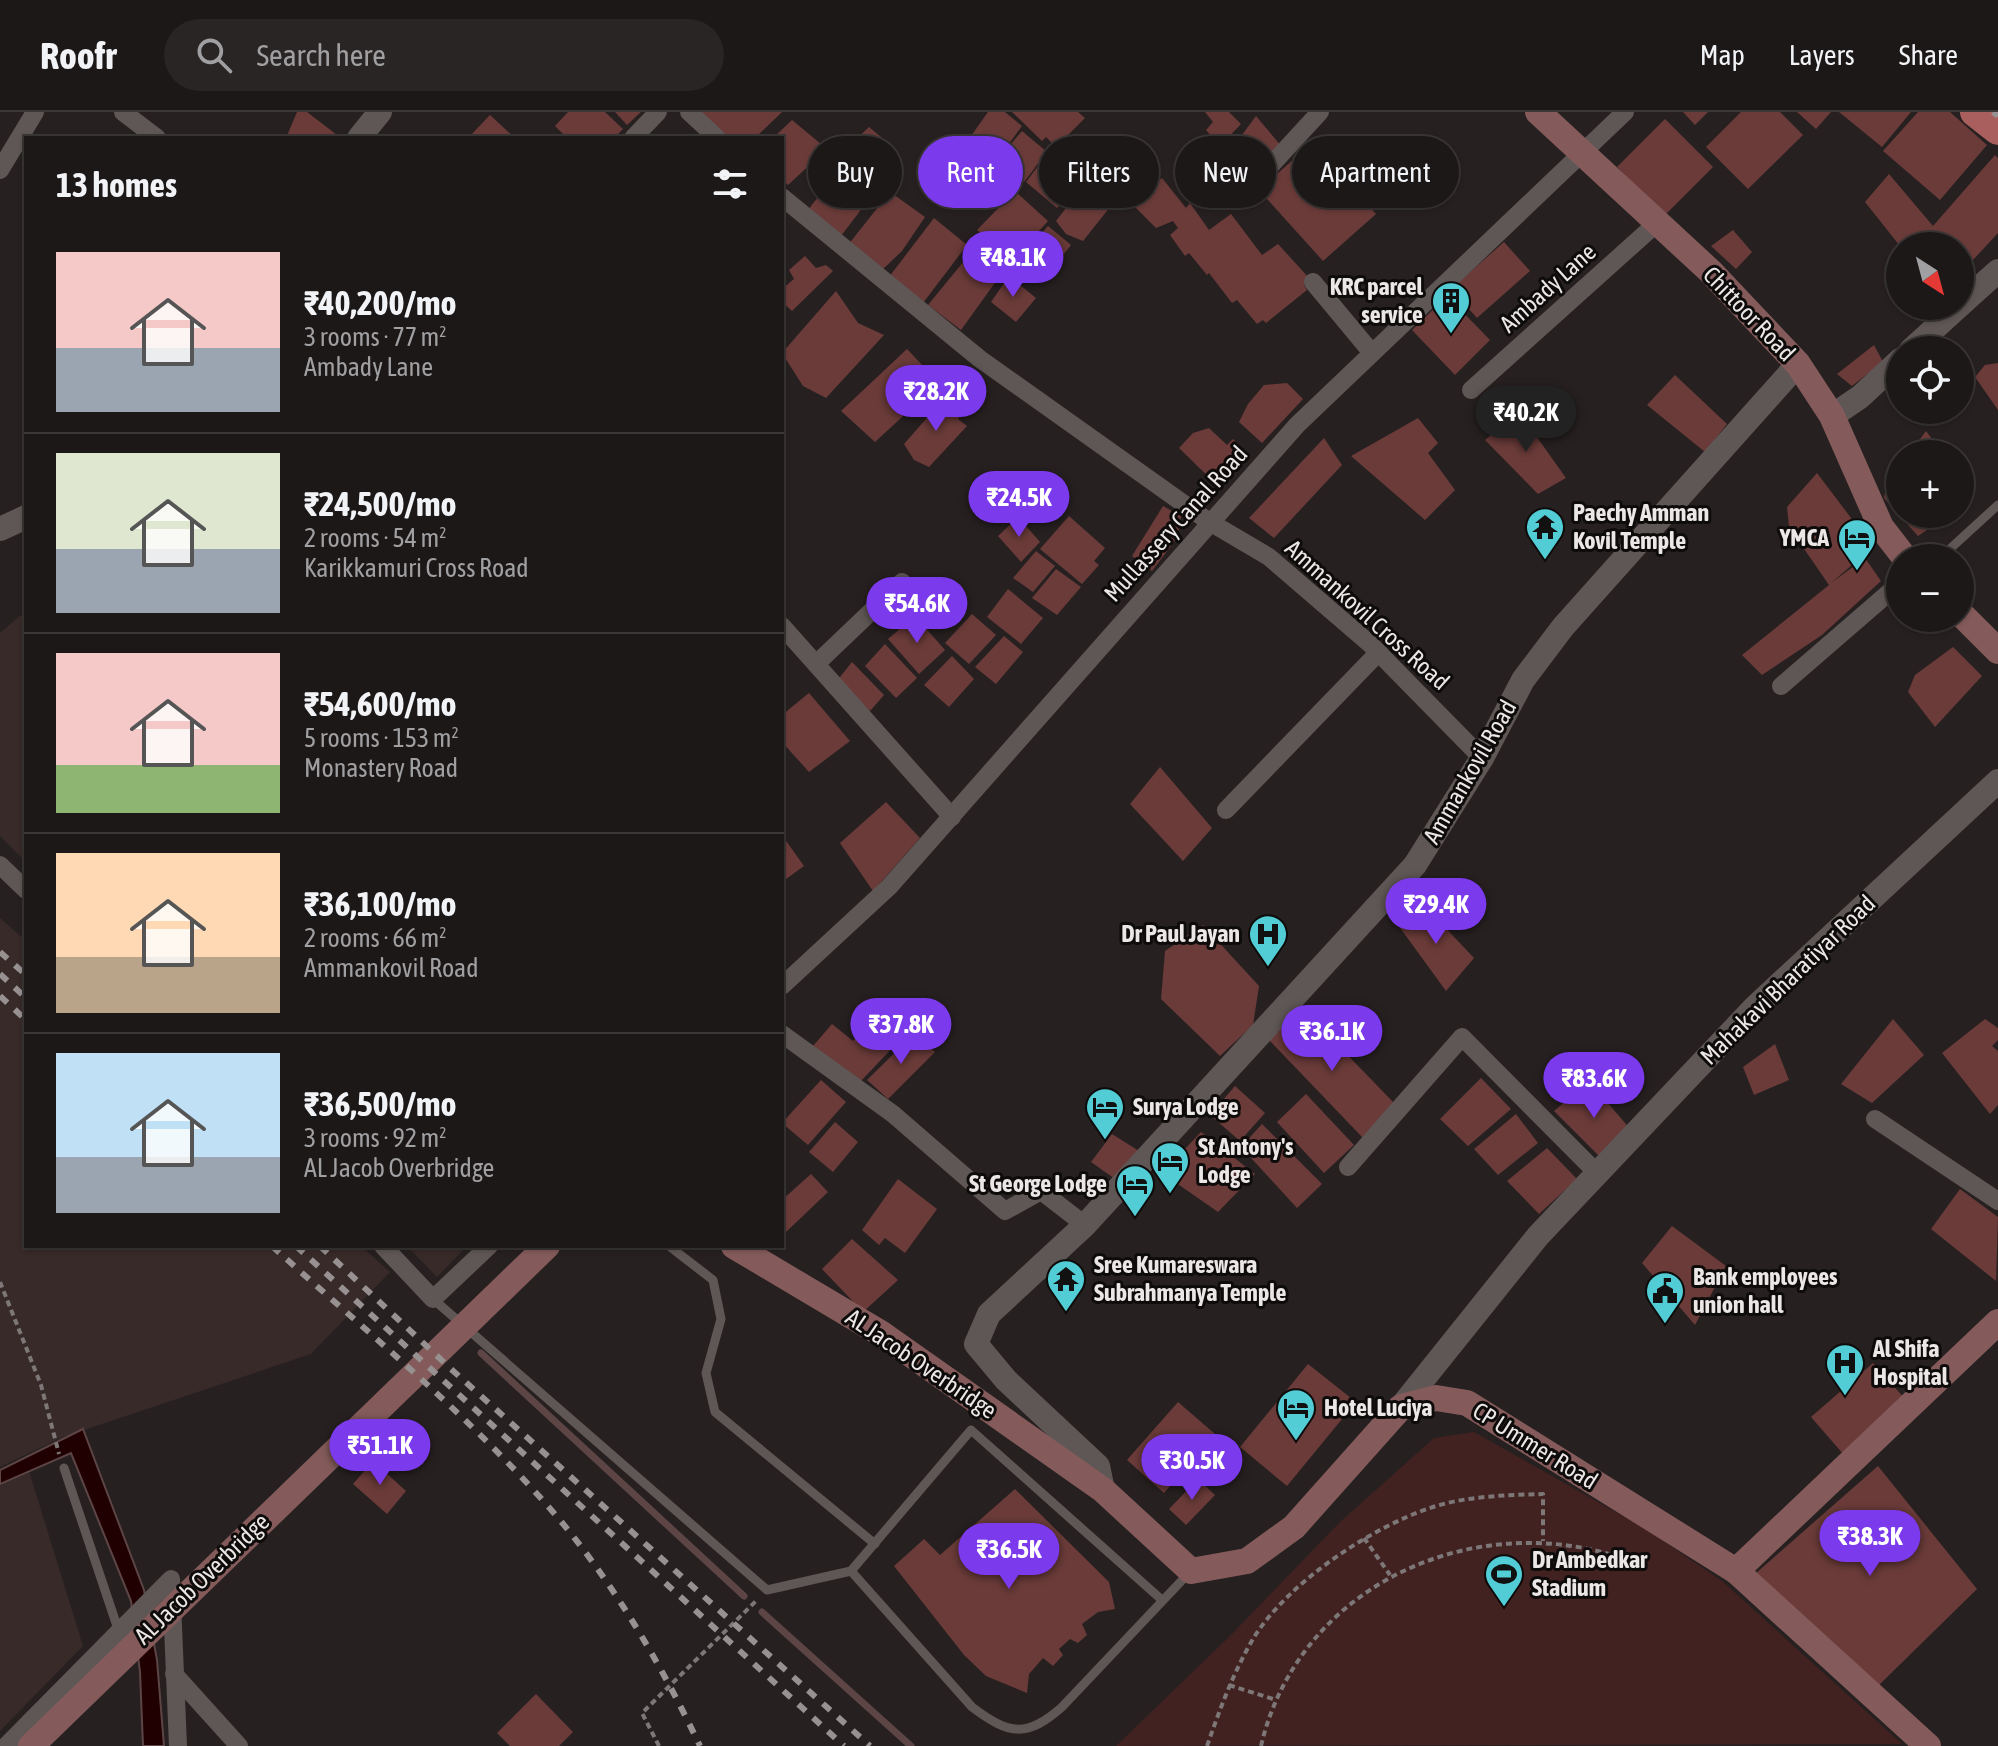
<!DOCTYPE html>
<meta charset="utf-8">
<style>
body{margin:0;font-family:"Asap Condensed",sans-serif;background:#2a2525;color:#f1f3f6;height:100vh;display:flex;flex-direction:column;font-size:30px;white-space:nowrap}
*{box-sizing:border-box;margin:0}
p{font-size:26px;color:#a0a0a2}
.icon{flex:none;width:44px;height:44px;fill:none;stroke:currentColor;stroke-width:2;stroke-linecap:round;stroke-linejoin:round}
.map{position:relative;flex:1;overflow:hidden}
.panel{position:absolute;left:24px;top:24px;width:760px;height:1112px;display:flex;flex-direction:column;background:#1d1818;border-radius:0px;box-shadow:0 2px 6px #0004,0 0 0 2px #3b3737}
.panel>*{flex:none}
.top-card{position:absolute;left:808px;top:24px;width:760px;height:72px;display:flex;gap:16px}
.needle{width:52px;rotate:144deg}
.fabs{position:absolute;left:1886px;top:120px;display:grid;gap:16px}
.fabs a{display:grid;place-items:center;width:88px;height:88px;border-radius:50%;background:#1d1818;box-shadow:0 2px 6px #0004,0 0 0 2px #3b3737;font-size:40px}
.price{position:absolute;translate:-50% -68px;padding:0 18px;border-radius:28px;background:#7c3aed;color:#fff;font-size:26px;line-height:52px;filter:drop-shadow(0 2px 4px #0008)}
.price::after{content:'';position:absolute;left:50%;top:48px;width:24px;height:18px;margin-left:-12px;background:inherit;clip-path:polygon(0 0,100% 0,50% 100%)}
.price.selected{background:#222;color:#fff}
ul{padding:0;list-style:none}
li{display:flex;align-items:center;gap:24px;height:200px;padding:0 32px}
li+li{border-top:2px solid #3b3737}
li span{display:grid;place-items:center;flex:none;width:224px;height:160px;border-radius:0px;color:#555}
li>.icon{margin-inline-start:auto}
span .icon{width:96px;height:96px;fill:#fffc;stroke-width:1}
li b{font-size:34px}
h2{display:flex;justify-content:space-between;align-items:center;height:96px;padding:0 32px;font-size:34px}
.pill{padding:0 28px;border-radius:36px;background:#1d1818;box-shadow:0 2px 6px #0004,0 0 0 2px #3b3737;font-size:28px;line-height:72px}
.pill.selected{background:#7c3aed;color:#fff}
header{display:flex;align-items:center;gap:48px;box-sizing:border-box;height:112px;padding:0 40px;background:#1d1818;border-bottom:2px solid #3b3737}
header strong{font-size:38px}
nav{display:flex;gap:44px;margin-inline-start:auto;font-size:28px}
.search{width:560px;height:72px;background:#2a2525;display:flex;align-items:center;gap:20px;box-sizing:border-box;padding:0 28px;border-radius:44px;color:#a0a0a2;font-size:30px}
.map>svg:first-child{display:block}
</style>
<header>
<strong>Roofr</strong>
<div class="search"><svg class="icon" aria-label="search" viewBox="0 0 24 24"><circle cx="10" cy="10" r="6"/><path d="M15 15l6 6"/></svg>Search here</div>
<nav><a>Map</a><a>Layers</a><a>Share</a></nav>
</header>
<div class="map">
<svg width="1998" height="1634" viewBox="0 0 1998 1634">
<rect width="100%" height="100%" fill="#272020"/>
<g fill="#372a29">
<path d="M21 503 26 506V750L0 724V521Z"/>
<path d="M0 806 26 829V1134H361L390 1160 311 1242 63 1325 0 1355Z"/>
<path d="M407 1134H467L437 1165Z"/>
<path d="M29 1359 83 1534 0 1619V1372Z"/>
</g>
<path fill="#412221" d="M1474 1320 1644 1416 1722 1469 1902 1632 1116 1634 1231 1523 1340 1410 1434 1326Z"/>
<path fill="#200001" stroke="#5d4546" stroke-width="2" d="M83 1317 144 1478 157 1548 164 1634H143L140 1560 131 1489 71 1341 0 1372V1358Z"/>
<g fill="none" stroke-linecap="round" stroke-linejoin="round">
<g stroke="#5d4546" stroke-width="7">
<path d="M481 1241 744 1484"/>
<path d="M762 1500 911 1634"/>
</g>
</g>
<g fill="#6a3b39">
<path d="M297 0H307L341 26H286Z"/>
<path d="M568 0H605L623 17 614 26H567L555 14Z"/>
<path d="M615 0H641L627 13Z"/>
<path d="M700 0H782L755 26H725Z"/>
<path d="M988 0H1005L1022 14 999 45 971 24Z"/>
<path d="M1012 0H1078L1085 6 1056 35 1046 25 1042 29Z"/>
<path d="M1205 0H1229L1241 12 1220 34 1206 18 1213 10Z"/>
<path d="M1683 0H1708L1695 13Z"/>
<path d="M1741 0H1780L1803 23 1748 77 1706 35Z"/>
<path d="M1797 0H1831L1816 17Z"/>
<path d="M1839 0H1911L1882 35Z"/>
<path d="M1918 0H1950L1987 33 1940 88 1883 39Z"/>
<path d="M490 3 515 26H468Z"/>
<path d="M1256 4 1282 35 1252 67 1230 39Z"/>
<path d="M1665 7 1713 55 1665 103 1617 55Z"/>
<path d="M792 8 827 37 788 73 782 68V26H773Z"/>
<path d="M869 15 893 35 887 45 892 52 885 59 877 53 853 77 830 52Z"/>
<path d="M1022 19 1047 40 1024 70 998 47Z"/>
<path d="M1312 31 1376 102 1323 149 1259 78Z"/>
<path d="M1048 41 1083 69 1057 96 1026 70Z"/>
<path d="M1995 43 1998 46V121L1960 162V134H1900L1865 90 1889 62 1933 114Z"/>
<path d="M1162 66 1186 96 1190 91 1209 118 1231 102 1262 143 1278 132 1310 167 1304 173 1307 178 1266 211 1263 208 1257 212 1237 188 1232 191 1209 161 1207 163 1189 141 1185 144 1170 123 1178 116 1173 109 1156 116 1131 91Z"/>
<path d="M831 68 863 95 841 124 808 98Z"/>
<path d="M1083 74 1095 87 1110 95 1083 129 1066 122 1056 109Z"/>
<path d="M1015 79 1048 109 1012 149 977 118Z"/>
<path d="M890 80 925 105 902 139 881 159 848 133Z"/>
<path d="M934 106 967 133 923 191 889 165Z"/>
<path d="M1048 114 1071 133 1049 161 1024 141Z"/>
<path d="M1733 118 1752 140 1736 157 1711 134Z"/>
<path d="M1504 130 1530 159 1477 206 1451 177Z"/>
<path d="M973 138 1002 161 961 218 928 193Z"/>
<path d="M805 144 816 156 826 153 833 159 792 199 782 190V177L794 167 789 158Z"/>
<path d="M1009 164 1036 186 1016 210 991 190Z"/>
<path d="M836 179 858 211 884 223 826 286 803 274 782 241Z"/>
<path d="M1447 184 1490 228 1455 263 1412 218Z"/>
<path d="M1874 233 1883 250 1852 274 1837 262Z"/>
<path d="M907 237 939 271 875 330 841 299Z"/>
<path d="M1998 251V298L1975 265 1985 253Z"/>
<path d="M1675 263 1727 312 1705 340 1647 293Z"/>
<path d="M1287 271 1303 287 1262 331 1239 310 1248 292 1264 273Z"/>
<path d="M947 283 964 296 958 307 967 314 929 355 914 348 904 332Z"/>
<path d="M1519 300 1566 366 1538 382 1485 328Z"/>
<path d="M1418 306 1438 331 1428 341 1455 378 1425 408 1351 344Z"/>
<path d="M1209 316 1227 333 1233 327 1251 344 1220 376 1179 336 1193 321Z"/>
<path d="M1926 319 1943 342H1906L1914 335Z"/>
<path d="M1324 326 1342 353 1274 426 1249 406Z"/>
<path d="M1900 348V402H1950L1918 424 1884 386 1887 367Z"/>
<path d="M1817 361 1873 435 1831 471 1865 446 1881 469 1822 523 1762 563 1742 543 1829 473 1789 415 1787 395Z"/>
<path d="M1163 394 1181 404 1177 426 1152 459 1132 444Z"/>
<path d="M1069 404 1105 436 1094 449 1099 453 1082 472 1040 437Z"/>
<path d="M1018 405 1040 430 1021 450 998 424Z"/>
<path d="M1036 439 1055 454 1033 480 1013 466Z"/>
<path d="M1056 457 1081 475 1057 503 1032 486Z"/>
<path d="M1008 477 1043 506 1021 532 987 505Z"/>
<path d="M972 502 996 523 969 552 945 531Z"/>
<path d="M915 504 945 538 919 562 888 527Z"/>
<path d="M1004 524 1023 540 996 572 975 555Z"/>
<path d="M885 532 917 566 896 586 865 554Z"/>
<path d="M1953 535 1982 564 1935 615 1908 580 1915 563Z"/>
<path d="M952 544 974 567 949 595 924 573Z"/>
<path d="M852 550 884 583 870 599 836 570Z"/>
<path d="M809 581 850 629 809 660 782 630V603Z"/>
<path d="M1160 655 1212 716 1183 749 1130 692Z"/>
<path d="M886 690 920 726 873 779 840 731Z"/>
<path d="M784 726 804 754 782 770V727Z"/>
<path d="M1424 793 1474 846 1446 879 1398 813Z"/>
<path d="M1203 813 1259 874 1253 913 1220 944 1161 887 1165 839Z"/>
<path d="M1301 895 1397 994 1363 1026 1268 927Z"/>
<path d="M870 906 896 932 860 970 813 934 832 912 853 929Z"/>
<path d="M1893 907 1924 943 1872 991 1841 972Z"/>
<path d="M1985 907 1998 916V928L1992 934 1998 939V993L1990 1002 1942 941Z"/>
<path d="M915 921 935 940 888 987 867 968Z"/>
<path d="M1775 932 1789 968 1754 983 1743 955Z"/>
<path d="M1481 966 1511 997 1468 1034 1440 1007Z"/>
<path d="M821 968 846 990 808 1033 782 1011Z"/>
<path d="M1589 969 1631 1018 1603 1048 1554 999Z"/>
<path d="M1235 974 1265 1001 1240 1029 1210 1003Z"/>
<path d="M1306 982 1354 1033 1324 1061 1277 1010Z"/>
<path d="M1516 1002 1538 1031 1498 1063 1474 1037Z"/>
<path d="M835 1010 858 1030 833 1060 809 1040Z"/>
<path d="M1262 1012 1322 1072 1297 1096 1241 1035Z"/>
<path d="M1201 1020 1255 1062 1218 1100 1162 1061Z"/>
<path d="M1112 1022 1139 1039 1115 1067 1091 1050Z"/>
<path d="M1547 1036 1577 1067 1539 1102 1507 1069Z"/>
<path d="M811 1062 828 1080 785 1121 782 1088Z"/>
<path d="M898 1067 937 1097 905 1141 885 1126 879 1133 862 1118Z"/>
<path d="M1960 1077 1998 1105 1996 1169 1931 1117Z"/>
<path d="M1672 1114 1726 1154 1695 1213 1642 1151Z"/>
<path d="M852 1127 898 1168 863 1200 822 1157Z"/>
<path d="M1873 1251 1906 1288 1844 1343 1811 1305Z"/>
<path d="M1308 1252 1356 1290 1287 1374 1240 1335Z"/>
<path d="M1178 1290 1215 1322 1164 1381 1127 1348Z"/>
<path d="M373 1349 406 1379 387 1402 353 1372Z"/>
<path d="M1878 1354 1977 1477 1876 1576 1756 1461Z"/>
<path d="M1198 1367 1215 1383 1186 1413 1169 1397Z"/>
<path d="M1015 1377 1109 1470 1115 1497 1098 1500 1082 1512 1087 1523 1078 1531 1070 1527 1059 1537 1063 1543 1053 1554 1043 1546 1029 1562 1027 1581 986 1564 964 1543 894 1454 924 1427 940 1443Z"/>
<path d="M536 1582 573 1620 559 1634H510L497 1621Z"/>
</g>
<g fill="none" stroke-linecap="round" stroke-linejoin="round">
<g stroke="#7d7777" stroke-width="4" stroke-dasharray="6 4" stroke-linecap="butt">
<path d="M0 1170 41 1273 59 1342"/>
<path d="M1364 1426 1390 1463"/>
<path d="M1229 1573 1276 1588"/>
<path d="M659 1634 642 1601 757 1488"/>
<path d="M1207 1634C1220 1597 1233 1561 1253 1527 1287 1471 1371 1415 1433 1395 1467 1384 1507 1383 1543 1382V1429"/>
<path d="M1261 1634C1298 1476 1467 1398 1616 1444"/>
</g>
<g stroke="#5f5756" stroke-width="9">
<path d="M1940 446 1998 393"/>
<path d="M669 1134 713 1168 721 1207 706 1261 715 1300 875 1432"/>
<path d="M433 1187 767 1478 851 1459 971 1318 1162 1488"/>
<path d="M64 1356 119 1520"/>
<path d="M851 1459 972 1595C1009 1623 1027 1626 1062 1595L1188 1462"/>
</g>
<g stroke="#5f5756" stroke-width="18">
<path d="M123 0 157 26"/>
<path d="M689 0 717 26"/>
<path d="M633 26 658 0"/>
<path d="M0 58 35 0"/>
<path d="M1249 77 1320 0"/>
<path d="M782 85 980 247 1208 409 1269 445 1370 532 1482 646"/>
<path d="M1313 170 1372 241"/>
<path d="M1471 278 1657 111"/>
<path d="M782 514 952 705"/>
<path d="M816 552 902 470"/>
<path d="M1781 574 1900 471"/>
<path d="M1226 698 1379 540"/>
<path d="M0 753 26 778"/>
<path d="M782 874 889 775 1297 313 1625 0"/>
<path d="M782 922 893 1002 1005 1099 1041 1079 1085 1113"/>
<path d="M1875 1007 1998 1089"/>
<path d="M1348 1055 1462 925 1597 1061"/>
<path d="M383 1134 433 1187 489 1134"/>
<path d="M174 1562 239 1634"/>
<path d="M6 1634 171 1467 178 1634"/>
</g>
<g stroke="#5f5756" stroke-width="24">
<path d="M359 26 380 0"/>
<path d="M1960 193 1998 159"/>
<path d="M1911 238 1959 194"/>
<path d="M1832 304 1860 285 1900 248"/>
<path d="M0 417 26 405"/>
<path d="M1401 1295 1538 1124 1755 895 1998 669"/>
<path d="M1103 1378 1098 1354 1006 1268 976 1232 989 1202 1085 1113 1415 753 1482 646 1523 568 1563 515 1798 252"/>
</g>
<g stroke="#845b5a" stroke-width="26">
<path d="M1538 0 1711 160 1798 252 1832 304 1881 415 1905 446"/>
<path d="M1960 501 1998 539"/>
<path d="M734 1134 882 1222 1103 1378 1191 1459 1247 1449 1294 1415 1401 1295 1436 1286 1467 1291 1736 1459 1928 1634"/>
<path d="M1736 1459 1998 1210"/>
<path d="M31 1634 547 1134"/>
</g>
<path stroke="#a95f5e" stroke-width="30" d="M1975 0 1998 18"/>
<g stroke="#979191" stroke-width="6" stroke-dasharray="10 10" stroke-linecap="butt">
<path d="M1993 0 1998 4"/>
<path d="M0 840 26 863"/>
<path d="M0 862 26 886"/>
<path d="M0 884 26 908"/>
<path d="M272 1134C369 1222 474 1307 559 1407 616 1475 662 1554 700 1634"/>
<path d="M296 1134 844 1634"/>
<path d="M320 1134 451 1257 870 1634"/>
</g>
</g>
<defs>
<symbol id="building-pin" viewBox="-11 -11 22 30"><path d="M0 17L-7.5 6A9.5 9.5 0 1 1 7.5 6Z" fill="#52ccd5" stroke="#0e0b0b"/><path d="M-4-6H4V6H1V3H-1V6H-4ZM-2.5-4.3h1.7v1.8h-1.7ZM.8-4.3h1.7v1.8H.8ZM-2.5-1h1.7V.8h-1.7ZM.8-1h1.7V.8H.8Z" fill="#111"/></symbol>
<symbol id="temple-pin" viewBox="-11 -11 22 30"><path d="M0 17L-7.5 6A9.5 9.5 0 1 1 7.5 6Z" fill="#52ccd5" stroke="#0e0b0b"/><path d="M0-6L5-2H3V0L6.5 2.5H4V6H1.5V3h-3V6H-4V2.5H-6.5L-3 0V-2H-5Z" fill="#111"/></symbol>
<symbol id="hotel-pin" viewBox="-11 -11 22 30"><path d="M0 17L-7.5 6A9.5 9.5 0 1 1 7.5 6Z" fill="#52ccd5" stroke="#0e0b0b"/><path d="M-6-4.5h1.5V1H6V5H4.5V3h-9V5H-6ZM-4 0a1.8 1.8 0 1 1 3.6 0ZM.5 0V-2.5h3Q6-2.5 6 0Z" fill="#111"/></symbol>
<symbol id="hospital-pin" viewBox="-11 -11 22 30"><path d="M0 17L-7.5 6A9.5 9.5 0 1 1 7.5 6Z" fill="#52ccd5" stroke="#0e0b0b"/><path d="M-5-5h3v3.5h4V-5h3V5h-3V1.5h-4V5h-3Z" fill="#111"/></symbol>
<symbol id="civic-pin" viewBox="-11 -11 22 30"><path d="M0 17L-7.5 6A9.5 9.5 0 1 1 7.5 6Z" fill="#52ccd5" stroke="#0e0b0b"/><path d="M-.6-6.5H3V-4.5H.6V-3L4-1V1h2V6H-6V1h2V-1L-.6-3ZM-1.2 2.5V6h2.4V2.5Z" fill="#111"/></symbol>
<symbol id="stadium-pin" viewBox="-11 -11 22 30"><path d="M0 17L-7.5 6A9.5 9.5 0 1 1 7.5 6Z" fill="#52ccd5" stroke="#0e0b0b"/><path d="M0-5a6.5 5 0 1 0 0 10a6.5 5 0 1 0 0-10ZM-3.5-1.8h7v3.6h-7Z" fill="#111"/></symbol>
</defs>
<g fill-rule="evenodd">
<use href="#building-pin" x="1429" y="167" width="44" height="60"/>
<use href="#temple-pin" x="1523" y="393" width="44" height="60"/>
<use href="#hotel-pin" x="1835" y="404" width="44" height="60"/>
<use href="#hospital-pin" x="1246" y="800" width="44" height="60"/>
<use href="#hotel-pin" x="1083" y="973" width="44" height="60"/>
<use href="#hotel-pin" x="1148" y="1027" width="44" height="60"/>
<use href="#hotel-pin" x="1113" y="1050" width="44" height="60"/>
<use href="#temple-pin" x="1044" y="1145" width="44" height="60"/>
<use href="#civic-pin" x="1643" y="1157" width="44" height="60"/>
<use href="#hospital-pin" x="1823" y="1229" width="44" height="60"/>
<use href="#hotel-pin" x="1274" y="1274" width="44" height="60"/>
<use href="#stadium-pin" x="1482" y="1440" width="44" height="60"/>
</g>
<g text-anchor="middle" stroke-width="6" stroke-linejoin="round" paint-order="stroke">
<g font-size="24" font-weight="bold" fill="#ece7e7" stroke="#0e0b0b" text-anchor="start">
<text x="1423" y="183" text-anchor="end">KRC parcel<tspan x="1423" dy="28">service</tspan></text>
<text x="1573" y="409">Paechy Amman<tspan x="1573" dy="28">Kovil Temple</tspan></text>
<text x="1829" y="434" text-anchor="end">YMCA</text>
<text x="1240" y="830" text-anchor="end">Dr Paul Jayan</text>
<text x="1133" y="1003">Surya Lodge</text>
<text x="1198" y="1043">St Antony's<tspan x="1198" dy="28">Lodge</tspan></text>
<text x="1107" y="1080" text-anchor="end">St George Lodge</text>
<text x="1094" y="1161">Sree Kumareswara<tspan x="1094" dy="28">Subrahmanya Temple</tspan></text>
<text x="1693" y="1173">Bank employees<tspan x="1693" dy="28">union hall</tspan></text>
<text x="1873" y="1245">Al Shifa<tspan x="1873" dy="28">Hospital</tspan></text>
<text x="1324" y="1304">Hotel Luciya</text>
<text x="1532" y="1456">Dr Ambedkar<tspan x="1532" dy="28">Stadium</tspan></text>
</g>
<g font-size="24" fill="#ece7e7" stroke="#0e0b0b">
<text transform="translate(1548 176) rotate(-42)" y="8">Ambady Lane</text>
<text transform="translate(1749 202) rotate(46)" y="8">Chittoor Road</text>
<text transform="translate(1176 412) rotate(-48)" y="8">Mullassery Canal Road</text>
<text transform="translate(1367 503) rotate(42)" y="8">Ammankovil Cross Road</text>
<text transform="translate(1470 660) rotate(-60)" y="8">Ammankovil Road</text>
<text transform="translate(1788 868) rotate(-44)" y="8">Mahakavi Bharatiyar Road</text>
<text transform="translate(921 1252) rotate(34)" y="8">AL Jacob Overbridge</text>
<text transform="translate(1535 1334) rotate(32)" y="8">CP Ummer Road</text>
<text transform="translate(202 1467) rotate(-44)" y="8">AL Jacob Overbridge</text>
</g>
</g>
</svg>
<div class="fabs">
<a><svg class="needle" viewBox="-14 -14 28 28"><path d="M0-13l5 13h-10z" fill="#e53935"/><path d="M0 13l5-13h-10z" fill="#a0a0a2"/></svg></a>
<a><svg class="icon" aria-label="locate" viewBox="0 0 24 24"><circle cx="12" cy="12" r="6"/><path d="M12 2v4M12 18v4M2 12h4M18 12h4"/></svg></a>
<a>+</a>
<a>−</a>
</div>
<b class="price" style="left:1013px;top:187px">₹48.1K</b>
<b class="price" style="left:936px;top:321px">₹28.2K</b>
<b class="price selected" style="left:1526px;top:342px">₹40.2K</b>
<b class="price" style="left:1019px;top:427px">₹24.5K</b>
<b class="price" style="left:917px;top:533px">₹54.6K</b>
<b class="price" style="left:1436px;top:834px">₹29.4K</b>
<b class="price" style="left:901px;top:954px">₹37.8K</b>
<b class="price" style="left:1332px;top:961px">₹36.1K</b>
<b class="price" style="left:1594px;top:1008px">₹83.6K</b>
<b class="price" style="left:380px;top:1375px">₹51.1K</b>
<b class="price" style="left:1192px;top:1390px">₹30.5K</b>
<b class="price" style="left:1870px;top:1466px">₹38.3K</b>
<b class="price" style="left:1009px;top:1479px">₹36.5K</b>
<div class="top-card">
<a class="pill">Buy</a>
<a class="pill selected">Rent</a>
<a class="pill">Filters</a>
<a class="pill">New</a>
<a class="pill">Apartment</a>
</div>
<section class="panel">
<h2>13 homes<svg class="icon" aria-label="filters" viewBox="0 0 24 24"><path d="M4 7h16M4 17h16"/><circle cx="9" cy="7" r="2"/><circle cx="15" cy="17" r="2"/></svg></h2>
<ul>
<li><span style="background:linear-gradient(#f6c9c9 60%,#9aa5b1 0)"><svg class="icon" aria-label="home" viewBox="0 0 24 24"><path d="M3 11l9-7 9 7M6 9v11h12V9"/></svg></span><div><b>₹40,200/mo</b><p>3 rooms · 77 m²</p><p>Ambady Lane</p></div></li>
<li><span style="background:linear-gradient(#dfe7d0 60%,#9aa5b1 0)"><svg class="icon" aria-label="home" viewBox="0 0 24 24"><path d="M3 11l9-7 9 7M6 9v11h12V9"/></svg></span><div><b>₹24,500/mo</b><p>2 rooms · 54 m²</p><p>Karikkamuri Cross Road</p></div></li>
<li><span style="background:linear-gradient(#f6c9c9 70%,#8fb573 0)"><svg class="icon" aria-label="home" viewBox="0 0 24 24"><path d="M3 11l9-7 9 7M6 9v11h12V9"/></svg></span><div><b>₹54,600/mo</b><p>5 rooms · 153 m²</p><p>Monastery Road</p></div></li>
<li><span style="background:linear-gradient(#ffd9b3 65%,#b9a48a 0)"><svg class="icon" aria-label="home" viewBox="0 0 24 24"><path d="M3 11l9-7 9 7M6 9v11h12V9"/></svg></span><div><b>₹36,100/mo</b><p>2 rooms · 66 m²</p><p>Ammankovil Road</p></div></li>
<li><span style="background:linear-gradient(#bfe0f5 65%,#9aa5b1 0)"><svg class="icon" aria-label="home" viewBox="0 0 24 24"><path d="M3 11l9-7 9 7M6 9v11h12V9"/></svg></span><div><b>₹36,500/mo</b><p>3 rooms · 92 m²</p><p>AL Jacob Overbridge</p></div></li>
</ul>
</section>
</div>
